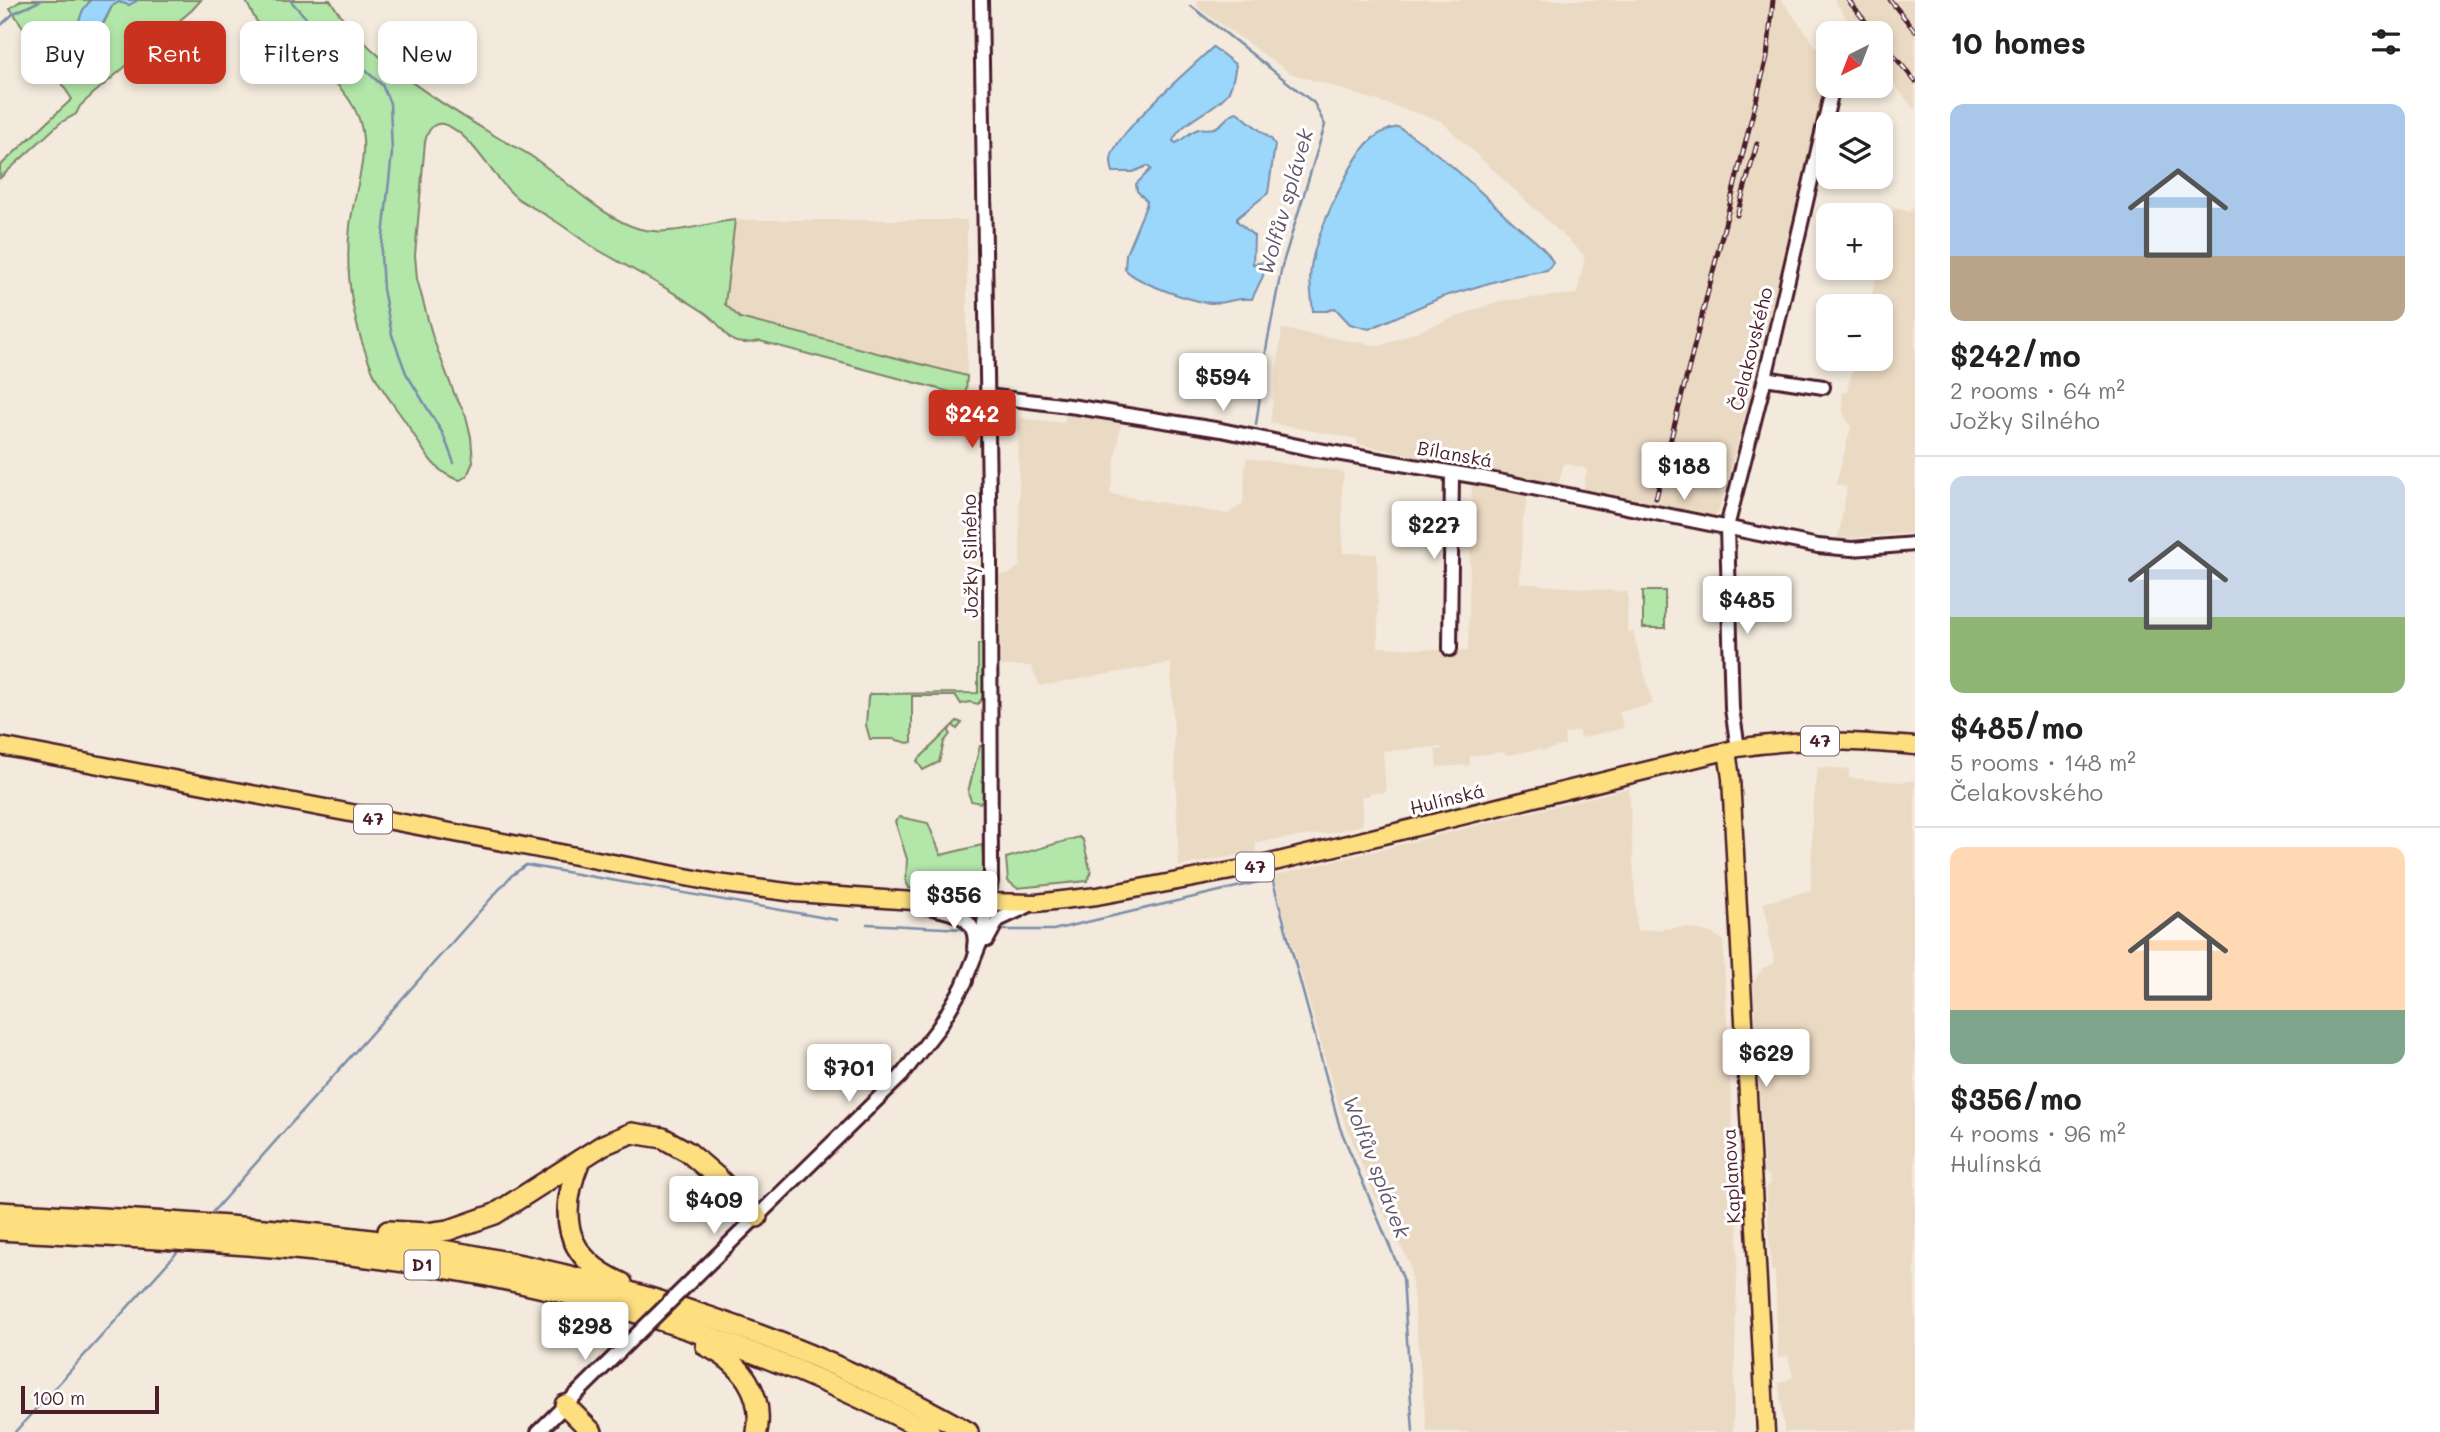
<!DOCTYPE html>
<meta charset="utf-8">
<style>
body{margin:0;font-family:Mali,sans-serif;background:#f6f6f6;color:#222;height:100vh;display:flex;flex-direction:column;font-size:26px;white-space:nowrap}
*{box-sizing:border-box;margin:0}
p{font-size:23px;color:#767676}
.icon{flex:none;width:38px;height:38px;fill:none;stroke:currentColor;stroke-width:2;stroke-linecap:round;stroke-linejoin:round}
.map{position:relative;flex:1;overflow:hidden}
.drawer{display:flex;flex-direction:column;background:#fff;width:525px}
.drawer>*{flex:none}
.top-card{position:absolute;left:21px;top:21px;width:665px;height:63px;display:flex;gap:14px}
.needle{width:46px;rotate:222deg}
.tools{position:absolute;left:1816px;top:21px;display:grid;gap:14px}
.tools a{display:grid;place-items:center;width:77px;height:77px;border-radius:14px;background:#fff;box-shadow:0 4px 10px #0003;font-size:35px}
.scale{position:absolute;left:21px;bottom:18px;width:138px;box-sizing:border-box;padding-left:7px;border:4px solid #4a1f2b;border-top:0;font-size:19px;line-height:24px;white-space:nowrap;color:#4a1f2b;-webkit-text-stroke:5px #fff;paint-order:stroke}
.price{position:absolute;translate:-50% -60px;padding:0 16px;border-radius:7px;background:#fff;color:#222;font-size:23px;line-height:46px;filter:drop-shadow(0 2px 4px #0008)}
.price::after{content:'';position:absolute;left:50%;top:42px;width:21px;height:16px;margin-left:-10px;background:inherit;clip-path:polygon(0 0,100% 0,50% 100%)}
.price.current{background:#c8321e;color:#fff}
ul{padding:0;list-style:none}
li{display:grid;align-content:center;gap:14px;height:371px;padding:0 35px}
li+li{border-top:2px solid #e0e0e0}
li span{display:grid;place-items:center;height:217px;border-radius:14px;color:#555}
li>.icon{margin-inline-start:auto}
span .icon{width:126px;height:126px;fill:#fffc;stroke-width:1}
li b{font-size:30px}
h2{display:flex;justify-content:space-between;align-items:center;height:84px;padding:0 35px;font-size:30px}
.tag{padding:0 24px;border-radius:14px;background:#fff;box-shadow:0 4px 10px #0003;font-size:24px;line-height:63px}
.tag.current{background:#c8321e;color:#fff}
main{display:flex;flex:1;min-height:0}
.map>svg:first-child{display:block}
</style>
<main>
<div class="map">
<svg width="1915" height="1432" viewBox="0 0 1915 1432">
<rect width="100%" height="100%" fill="#f3e9dc"/>
<filter id="ink" filterUnits="userSpaceOnUse"><feTurbulence type="fractalNoise" baseFrequency=".0143" numOctaves="2"/><feDisplacementMap in="SourceGraphic" scale="14" xChannelSelector="R" yChannelSelector="G"/><feConvolveMatrix kernelMatrix="1 2 1 2 8 2 1 2 1" color-interpolation-filters="sRGB"/></filter>
<g filter="url(#ink)">
<g fill="#ebdac3">
<path d="M1197 0H1782L1827 62 1829 85 1752 391 1719 511 1714 517 1583 490 1587 469 1564 463 1558 485 1357 444V439L1270 423 1282 329 1379 346 1499 301 1577 294 1585 256 1441 121 1290 73 1198 8Z"/>
<path d="M1834 0H1915V110L1881 68V33H1857Z"/>
<path d="M1895 207 1911 213 1910 209 1915 207V533L1838 539 1847 487 1836 484 1851 427 1843 413 1842 393 1847 392 1855 359H1881V306H1869L1879 268H1881V257Z"/>
<path d="M735 220H967V376L740 318 725 304Z"/>
<path d="M1066 412 1121 422 1110 494 1228 514 1243 503 1246 458 1344 472 1342 485 1343 553 1377 554 1378 647 1468 651 1472 484 1528 493 1522 525 1520 583 1628 592 1627 632H1633L1653 704 1619 712 1624 728 1580 738 1578 731 1564 734 1565 745 1542 751 1541 749 1507 755 1503 752 1470 756V765L1437 767 1435 750 1442 749 1441 747 1383 751 1386 792 1370 793 1369 796H1361L1363 825 1330 833 1256 842V852L1179 866 1171 663 1040 686 1031 666H1001L999 575 1009 574 1020 566 1018 418 1064 423Z"/>
<path d="M1818 767 1849 769V778L1902 782 1915 780V1432H1784L1779 1383 1793 1377 1788 1356 1778 1358 1775 1272 1771 1270 1766 1189 1770 1184 1769 1176 1764 1172 1753 983 1763 968 1775 963 1767 930 1770 929 1763 903 1811 890 1812 817Z"/>
<path d="M1629 788 1637 931 1686 927 1711 933 1723 940 1738 1237 1733 1432H1427L1410 1264 1373 1192 1340 1110 1273 876Z"/>
</g>
<g fill="#b2e7a9" stroke="#7e836a" stroke-width="2">
<path d="M22 0H91L83 10 78 24 104 23 112 6 119 2 129 5 138 0H201L192 10 93 94 80 106 76 114 60 123 0 178V166L72 99 10 8Z"/>
<path d="M245 0H330C366 57 435 100 492 134 506 143 521 149 534 158 564 179 605 220 640 229 670 237 704 223 735 220L725 304 740 318 967 376 965 408 950 392 760 341C721 349 732 331 704 312 670 289 634 270 598 250 581 240 566 227 549 217 538 210 527 205 517 198 494 180 472 134 446 125 433 120 427 132 425 142L415 255 417 279 433 338 454 393 466 416 471 437 473 462 467 476 460 480C433 474 421 445 407 424 397 409 383 392 375 376 354 330 344 277 350 226 354 190 372 152 358 116 348 90 319 66 296 51 285 44 272 37 261 27 254 20 251 9 245 0Z"/>
<rect x="1643" y="591" width="22" height="37"/>
<path d="M978 644H982L985 654 986 693 978 704 969 702 961 704 956 696H912V742L908 743 893 739H870L866 725 868 697 870 694 978 693Z"/>
<path d="M957 721 962 723 957 729 953 725 949 730 950 734 944 742 939 762 923 770 917 761Z"/>
<path d="M980 746H985L987 797 980 803 971 801 968 792Z"/>
<path d="M900 817 928 823 941 855 982 845C983 859 987 883 972 891L909 888 906 881 907 859 895 821Z"/>
<path d="M1079 837 1083 840 1091 873 1087 881 1017 888 1008 881 1006 858Z"/>
</g>
<g fill="#9ad7fb" stroke="#7a8da8" stroke-width="2">
<path d="M91 0H138L129 5 119 2 112 6 99 31 84 32 78 24 83 10Z"/>
<path d="M1213 47 1236 65C1234 74 1233 85 1228 93 1216 110 1180 121 1173 141L1176 143C1184 139 1189 133 1196 130 1202 127 1208 130 1214 128 1224 125 1227 114 1237 112L1272 140 1275 145 1268 193 1237 218V221L1254 236 1253 264 1265 262 1263 276 1252 299C1236 297 1229 303 1214 303 1195 303 1137 283 1125 269L1126 254 1146 206 1147 201 1137 191 1136 184 1151 169 1147 166 1133 172H1113C1111 166 1110 161 1112 155 1120 129 1190 69 1213 47Z"/>
<path d="M1398 127C1442 153 1478 190 1515 224 1527 235 1547 248 1553 263L1547 270 1513 276 1442 297 1369 329 1350 324 1335 308 1327 311H1313C1311 293 1308 275 1313 257 1319 230 1348 166 1366 145 1374 136 1386 129 1398 127Z"/>
</g>
<g fill="none" stroke-linecap="round" stroke-linejoin="round">
<g stroke="#7a8da8" stroke-width="2.5">
<path d="M290 0 307 19 382 85 390 103 392 153 381 255 383 289 392 335 406 373 443 434 454 463"/>
<path d="M1191 6 1314 103 1325 125 1282 266 1267 344 1256 425"/>
<path d="M0 26 14 13 42 0"/>
<path d="M1272 878 1340 1128 1403 1278 1413 1432"/>
<path d="M867 924 963 929"/>
<path d="M1003 930H1053L1271 879"/>
<path d="M209 1216 511 876 526 865 837 920"/>
<path d="M15 1432 182 1247"/>
</g>
<defs>
<g id="minor">
<path d="M1765 378 1823 387"/>
<path d="M988 396 1077 407 1221 430 1312 449 1479 477 1818 546 1852 549 1915 544"/>
<path d="M1450 649 1452 473"/>
<path d="M1738 748 1732 709 1727 527 1765 378 1833 86"/>
<path d="M923 906C947 911 980 915 974 947"/>
<path d="M987 940 998 920 1030 905"/>
<path d="M963 986 981 941 991 881 990 559 981 0"/>
<path d="M693 1279 901 1076 939 1027 966 981"/>
<path d="M538 1432 628 1343"/>
</g>
<g id="major">
<path d="M0 746 717 883 795 893 914 901 1036 903 1097 896 1258 866 1738 748C1797 738 1855 741 1915 746"/>
<path d="M1727 751 1731 778 1766 1432"/>
</g>
<g id="highway">
<path d="M580 1160C558 1214 563 1258 622 1283"/>
<path d="M0 1212C145 1221 292 1226 436 1249 618 1278 808 1341 968 1432"/>
<path d="M0 1230C146 1239 292 1243 437 1267 609 1295 775 1352 930 1432"/>
<path d="M388 1231 427 1233 449 1230 495 1214 603 1145 632 1133 663 1138 688 1152 716 1176 757 1217"/>
<path d="M706 1346C741 1362 764 1393 757 1432"/>
<path d="M565 1405 592 1432"/>
</g>
</defs>
<use href="#minor" stroke="#4a1f2b" stroke-width="18"/>
<use href="#major" stroke="#4a1f2b" stroke-width="21"/>
<use href="#highway" stroke="#4a1f2b" stroke-width="24"/>
<use href="#minor" stroke="#fff" stroke-width="12"/>
<use href="#major" stroke="#fddf80" stroke-width="16"/>
<use href="#highway" stroke="#fddf80" stroke-width="19"/>
<defs>
<g id="rail">
<path d="M1848 0 1875 33"/>
<path d="M1890 0 1915 31"/>
<path d="M1881 40 1915 81"/>
<path d="M1737 215 1757 144"/>
<path d="M1656 498 1767 57 1773 0"/>
</g>
</defs>
<use href="#rail" stroke="#4a1f2b" stroke-width="5"/>
<use href="#rail" stroke="#fff" stroke-width="2.5" stroke-dasharray="8" stroke-linecap="butt"/>
<defs>
<path id="minor-bridge" d="M628 1343 693 1279"/>
</defs>
<use href="#minor-bridge" stroke="#4a1f2b" stroke-width="18" stroke-linecap="butt"/>
<use href="#minor-bridge" stroke="#fff" stroke-width="12"/>
</g>
</g>
<g text-anchor="middle" stroke-width="6" stroke-linejoin="round" paint-order="stroke">
<g fill="#fff" stroke="#80626b" stroke-width="2">
<rect x="1801" y="726.5" width="38" height="29" rx="5"/>
<rect x="354" y="804.5" width="38" height="29" rx="5"/>
<rect x="1236" y="852.5" width="38" height="29" rx="5"/>
<rect x="404.5" y="1250.5" width="35" height="29" rx="5"/>
</g>
<g font-size="18" font-weight="bold" fill="#4a1f2b">
<text x="1820" y="747">47</text>
<text x="373" y="825">47</text>
<text x="1255" y="873">47</text>
<text x="422" y="1271">D1</text>
</g>
<g font-size="19" fill="#4a1f2b" stroke="#fff">
<text transform="translate(1751 349) rotate(-76)" y="7">Čelakovského</text>
<text transform="translate(1455 454) rotate(10)" y="7">Bílanská</text>
<text transform="translate(970 556) rotate(-91)" y="7">Jožky Silného</text>
<text transform="translate(1447 799) rotate(-14)" y="7">Hulínská</text>
<text transform="translate(1731 1176) rotate(-93)" y="7">Kaplanova</text>
</g>
<g font-size="21" font-style="italic" fill="#625669" stroke="#fff">
<text transform="translate(1286 202) rotate(-74)" y="7">Wolfův splávek</text>
<text transform="translate(1376 1167) rotate(69)" y="7">Wolfův splávek</text>
</g>
</g>
</svg>
<div class="tools">
<a><svg class="needle" viewBox="-14 -14 28 28"><path d="M0-13l5 13h-10z" fill="#e53935"/><path d="M0 13l5-13h-10z" fill="#767676"/></svg></a>
<a><svg class="icon" aria-label="layers" viewBox="0 0 24 24"><path d="M12 4l9 5-9 5-9-5zM3 14l9 5 9-5"/></svg></a>
<a>+</a>
<a>−</a>
</div>
<div class="scale">100 m</div>
<b class="price" style="left:1223px;top:413px">$594</b>
<b class="price current" style="left:972px;top:450px">$242</b>
<b class="price" style="left:1684px;top:502px">$188</b>
<b class="price" style="left:1434px;top:561px">$227</b>
<b class="price" style="left:1747px;top:636px">$485</b>
<b class="price" style="left:954px;top:931px">$356</b>
<b class="price" style="left:1766px;top:1089px">$629</b>
<b class="price" style="left:849px;top:1104px">$701</b>
<b class="price" style="left:714px;top:1236px">$409</b>
<b class="price" style="left:585px;top:1362px">$298</b>
<div class="top-card">
<a class="tag">Buy</a>
<a class="tag current">Rent</a>
<a class="tag">Filters</a>
<a class="tag">New</a>
</div>
</div>
<section class="drawer">
<h2>10 homes<svg class="icon" aria-label="filters" viewBox="0 0 24 24"><path d="M4 7h16M4 17h16"/><circle cx="9" cy="7" r="2"/><circle cx="15" cy="17" r="2"/></svg></h2>
<ul>
<li><span style="background:linear-gradient(#a9c7e8 70%,#b9a48a 0)"><svg class="icon" aria-label="home" viewBox="0 0 24 24"><path d="M3 11l9-7 9 7M6 9v11h12V9"/></svg></span><div><b>$242/mo</b><p>2 rooms · 64 m²</p><p>Jožky Silného</p></div></li>
<li><span style="background:linear-gradient(#c9d6e8 65%,#8fb573 0)"><svg class="icon" aria-label="home" viewBox="0 0 24 24"><path d="M3 11l9-7 9 7M6 9v11h12V9"/></svg></span><div><b>$485/mo</b><p>5 rooms · 148 m²</p><p>Čelakovského</p></div></li>
<li><span style="background:linear-gradient(#ffd9b3 75%,#7fa58c 0)"><svg class="icon" aria-label="home" viewBox="0 0 24 24"><path d="M3 11l9-7 9 7M6 9v11h12V9"/></svg></span><div><b>$356/mo</b><p>4 rooms · 96 m²</p><p>Hulínská</p></div></li>
</ul>
</section>
</main>
